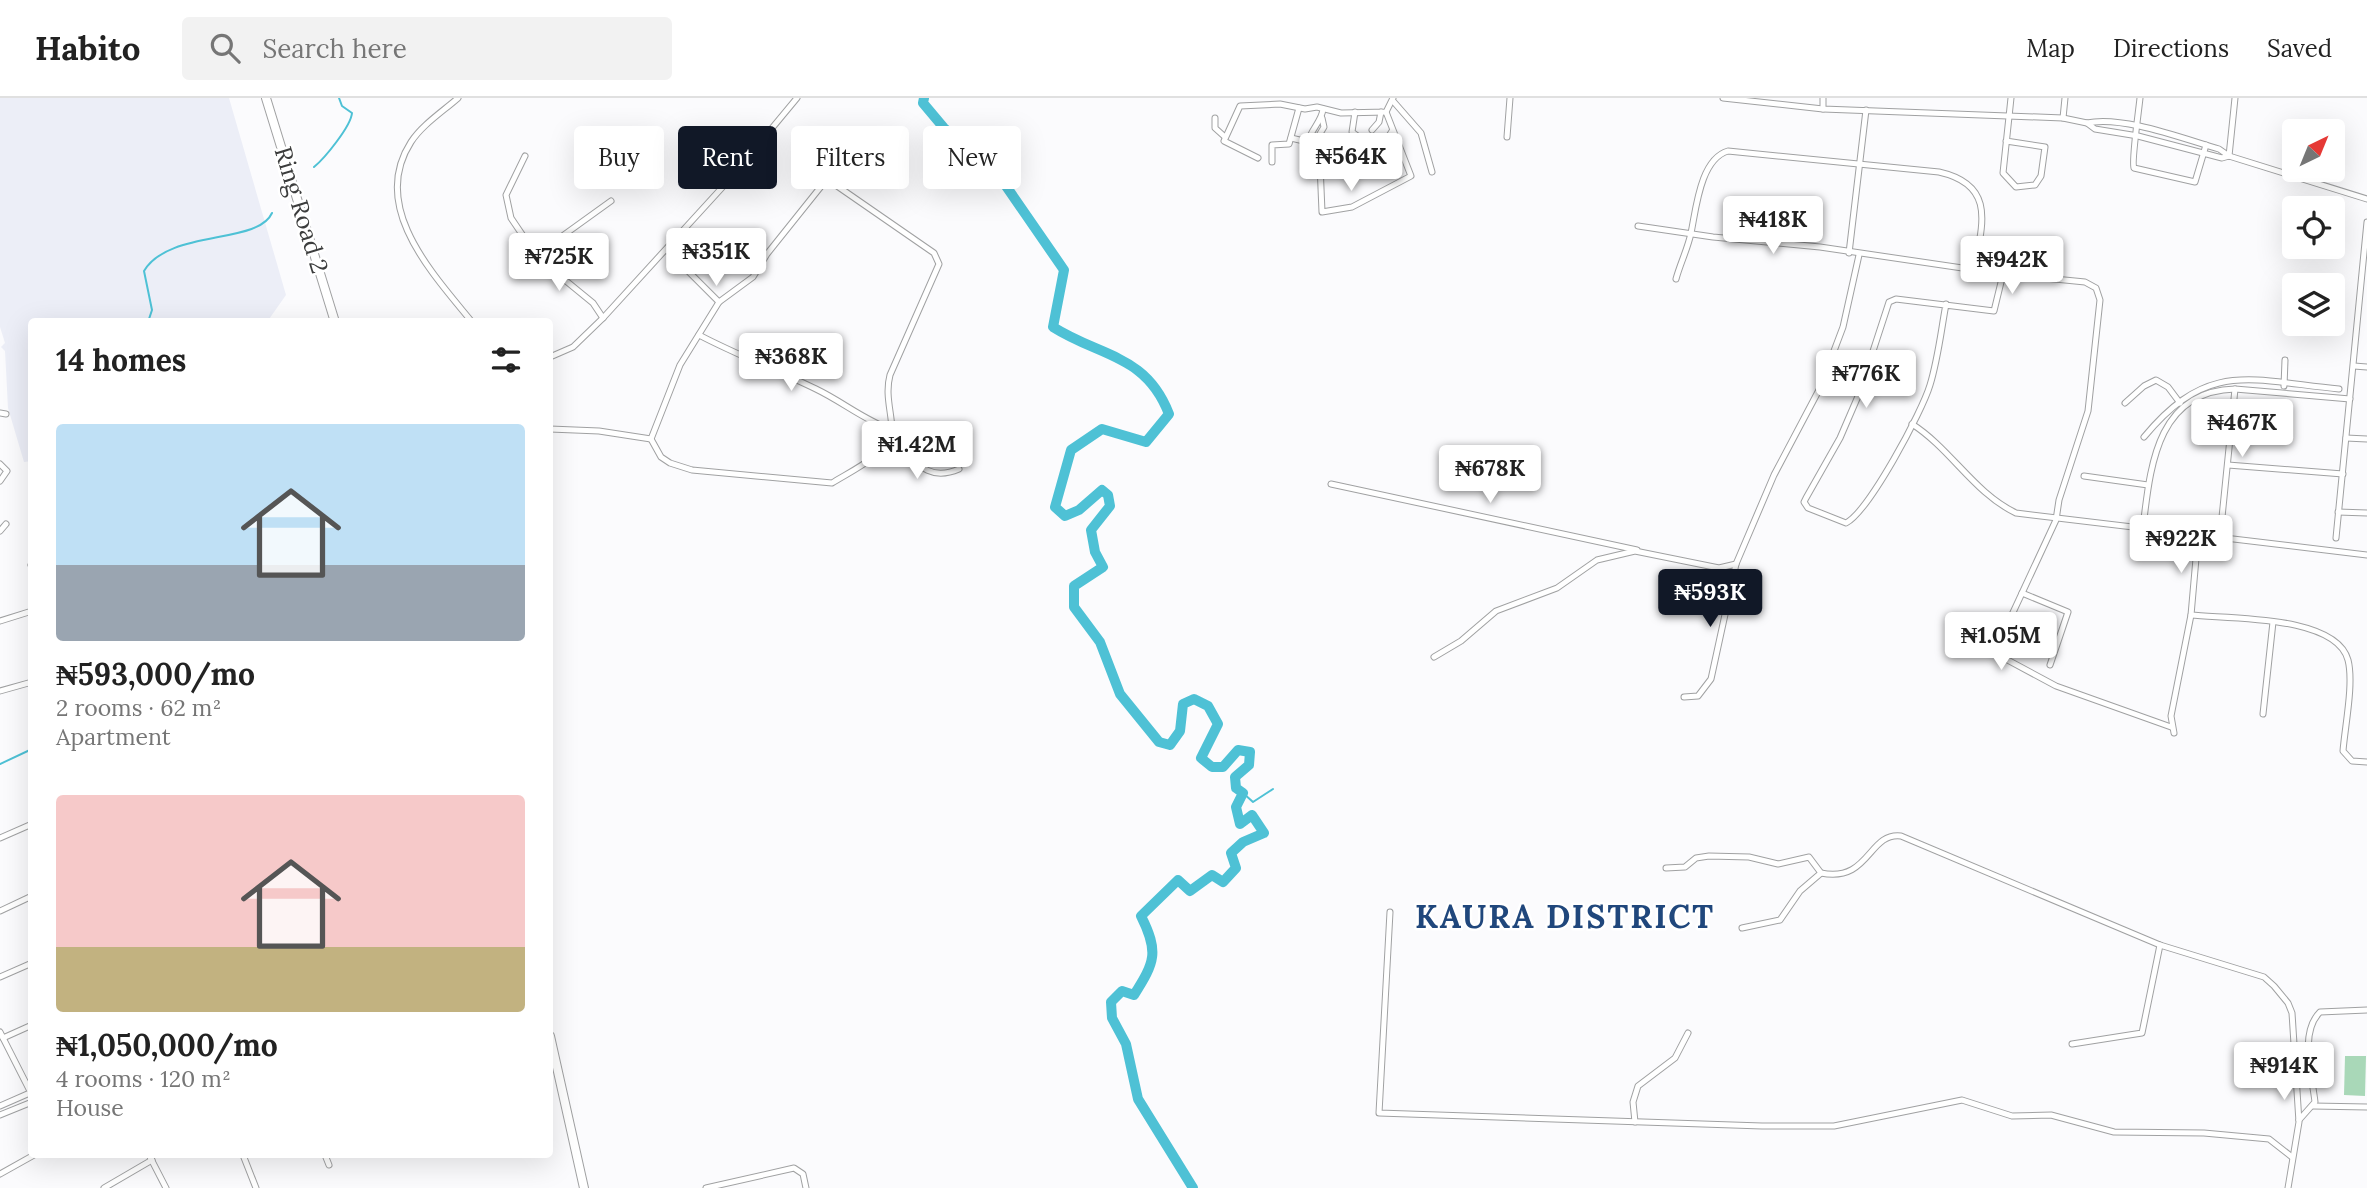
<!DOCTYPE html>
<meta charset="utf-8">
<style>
body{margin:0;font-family:Lora,serif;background:#f2f2f2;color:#222;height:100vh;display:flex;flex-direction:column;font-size:26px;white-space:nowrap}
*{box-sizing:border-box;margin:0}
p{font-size:23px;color:#767676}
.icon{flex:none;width:38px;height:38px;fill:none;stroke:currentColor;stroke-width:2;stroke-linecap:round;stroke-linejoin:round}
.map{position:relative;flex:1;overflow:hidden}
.side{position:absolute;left:28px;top:220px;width:525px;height:840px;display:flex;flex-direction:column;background:#fff;border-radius:7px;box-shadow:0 7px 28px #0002}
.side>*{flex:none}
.hud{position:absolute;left:574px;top:28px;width:665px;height:63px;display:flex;gap:14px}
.needle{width:46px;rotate:43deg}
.controls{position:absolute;left:2282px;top:21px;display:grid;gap:14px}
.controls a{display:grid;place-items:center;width:63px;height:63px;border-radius:7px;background:#fff;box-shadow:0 7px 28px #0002;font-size:35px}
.price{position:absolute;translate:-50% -60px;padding:0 16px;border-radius:7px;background:#fff;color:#222;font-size:23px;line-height:46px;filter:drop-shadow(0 2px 4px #0008)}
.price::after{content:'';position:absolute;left:50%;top:42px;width:21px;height:16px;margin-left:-10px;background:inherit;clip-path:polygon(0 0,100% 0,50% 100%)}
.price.current{background:#111827;color:#fff}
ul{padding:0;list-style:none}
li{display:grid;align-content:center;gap:14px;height:371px;padding:0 28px}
li span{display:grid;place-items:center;height:217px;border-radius:7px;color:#555}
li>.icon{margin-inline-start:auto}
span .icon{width:126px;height:126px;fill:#fffc;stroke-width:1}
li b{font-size:30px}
h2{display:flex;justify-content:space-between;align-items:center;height:84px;padding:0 28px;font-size:30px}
.pill{padding:0 24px;border-radius:7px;background:#fff;box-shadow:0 7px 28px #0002;font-size:24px;line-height:63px}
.pill.current{background:#111827;color:#fff}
header{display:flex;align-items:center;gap:42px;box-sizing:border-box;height:98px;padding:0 35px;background:#fff;border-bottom:2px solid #e0e0e0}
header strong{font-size:33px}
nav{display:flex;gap:38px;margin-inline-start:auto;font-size:24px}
.search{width:490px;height:63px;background:#f2f2f2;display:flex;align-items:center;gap:18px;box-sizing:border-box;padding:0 24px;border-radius:7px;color:#767676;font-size:26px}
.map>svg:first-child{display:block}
</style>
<header>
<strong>Habito</strong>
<div class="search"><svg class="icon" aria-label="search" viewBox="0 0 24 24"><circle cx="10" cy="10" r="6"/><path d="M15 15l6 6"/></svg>Search here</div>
<nav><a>Map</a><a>Directions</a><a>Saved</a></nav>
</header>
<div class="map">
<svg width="2367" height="1090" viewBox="0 0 2367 1090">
<rect width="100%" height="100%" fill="#fbfbfd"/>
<path fill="#eceef7" d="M0 0H229L286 197 267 224H32L31 363 24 364 8 310 5 253 1 249 5 245 0 229Z"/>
<path fill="#a9d8b8" d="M2345 958H2366L2365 998 2344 997Z"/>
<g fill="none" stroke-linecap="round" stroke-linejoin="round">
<g stroke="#4ec1d5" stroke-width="2">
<path d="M314 69C325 60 351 28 352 15L342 8 339 0"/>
<path d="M148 224 152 212 144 173C169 131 258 147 272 115"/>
<path d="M0 666 32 651"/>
<path d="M1243 695 1253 704 1273 691"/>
</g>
<path stroke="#4ec1d5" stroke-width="10" d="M924 0 923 5 944 30 997 75 1064 172 1053 229C1100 259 1146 256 1169 316L1146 344 1102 331 1071 352 1055 409 1065 418 1079 412 1102 392 1108 397 1110 408 1091 432 1095 454 1103 469 1074 488V509L1100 544 1120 596 1159 644 1170 647 1180 633 1183 606 1194 601 1208 608 1218 626 1201 660 1212 669H1223L1238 652 1250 654 1249 667 1235 679 1236 690 1243 695 1236 709 1240 726 1252 717 1264 735 1243 744 1231 755 1236 770 1223 784 1212 777 1190 793 1178 782 1141 818C1159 854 1155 864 1134 897L1122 893 1111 904 1112 920 1126 946 1138 1001 1193 1090"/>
<defs>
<g id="street">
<path d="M458 0C442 14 422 27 411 44 369 109 433 176 472 224"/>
<path d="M1723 0 1823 11 2063 20 2087 25 2095 31 2138 38 2222 60 2229 58 2367 101"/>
<path d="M1823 0V11"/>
<path d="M2140 0C2139 11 2131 65 2134 70L2195 84 2206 47"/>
<path d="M1393 3 1421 35 1432 74"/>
<path d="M1355 14 1352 34 1359 39"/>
<path d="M1215 20V30L1225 39"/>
<path d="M2063 20 2065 0"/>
<path d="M2087 25C2122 17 2184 41 2219 51L2229 58"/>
<path d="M1372 32 1379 24 1381 14"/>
<path d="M1507 39 1510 0"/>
<path d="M1291 40 1308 44C1311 31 1322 23 1323 11"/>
<path d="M2006 43 2045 49 2041 78 2035 87 2016 89 2003 75 2011 0"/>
<path d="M1308 44H1315L1324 29 1322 20"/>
<path d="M1373 45C1359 46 1350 58 1337 59L1336 44 1329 45 1320 66 1322 114 1352 109 1411 78 1386 14"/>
<path d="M1380 52 1392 33"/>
<path d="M525 58 506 97 511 120 538 160 593 205 603 220"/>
<path d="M2229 58 2235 0"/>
<path d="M1258 60 1224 43 1240 8 1280 6 1305 11 1317 9 1341 15 1386 14 1393 0"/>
<path d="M1272 64V47L1289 46 1299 10"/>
<path d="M827 81 934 155 939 166 890 277C885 296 891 312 892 331 892 355 849 374 832 385L692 372 670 365 661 359 651 341 680 267 719 204 753 179 767 156Z"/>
<path d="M1638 128 1713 139 1820 149 2003 176 2085 184 2096 190 2100 202 2088 313 2059 402 2056 422 1996 551 2002 559 2056 588 2171 629"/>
<path d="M667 152 719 204"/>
<path d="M1849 155 1866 12"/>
<path d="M536 157 611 103"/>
<path d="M1676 181C1680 166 1688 150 1691 135 1696 112 1700 61 1728 53L1939 74C1997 87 1982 128 1974 171"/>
<path d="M1946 206C1941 233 1938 261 1930 287 1922 314 1869 413 1846 425L1808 410 1804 404 1806 400 1840 340 1859 296 1889 204 1896 201 1994 213 2003 176"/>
<path d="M699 237C737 257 777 272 816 291 843 304 864 322 892 332"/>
<path d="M550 259 573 249 603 220 729 82 797 0"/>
<path d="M2354 268 2367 269"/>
<path d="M2284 288 2285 262"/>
<path d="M2125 305 2144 288 2156 282 2168 289 2180 305"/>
<path d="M0 315 6 316"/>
<path d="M1912 326C1951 351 1974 395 2016 415L2367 457"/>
<path d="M550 331 599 333 651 341"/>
<path d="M890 339C913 358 924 386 959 371"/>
<path d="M2144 339C2208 262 2249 282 2339 291"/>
<path d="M2346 340 2367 341"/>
<path d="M0 366 7 373 0 383"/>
<path d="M2228 367 2343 376"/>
<path d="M2084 378 2148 387"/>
<path d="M1331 386 1637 452"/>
<path d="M2338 414 2367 415"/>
<path d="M2144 421C2151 362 2160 293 2235 291L2350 301"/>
<path d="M2221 429 2235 291"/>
<path d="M0 433 6 426"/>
<path d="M2336 440 2367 124"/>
<path d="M31 467 32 468"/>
<path d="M2022 495 2068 514 2050 567"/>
<path d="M2191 517C2229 521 2336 517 2348 562 2354 585 2345 628 2343 653L2352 663 2367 664"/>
<path d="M0 523 32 513"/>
<path d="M1434 559 1461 543 1496 513 1557 490 1597 462 1635 453 1719 470 1736 466"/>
<path d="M0 593 32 584"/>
<path d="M1684 599 1698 598 1711 581 1736 466 1774 377 1820 290 1843 229 1859 157"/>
<path d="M2263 616 2273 524"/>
<path d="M2174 635 2171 618 2191 517 2198 438"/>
<path d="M0 740 32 726"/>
<path d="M1666 770 1685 769 1696 760 1709 758 1749 759 1778 766 1809 759 1821 775C1870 785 1868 734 1901 738L2160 847 2264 879 2274 888 2288 905 2292 915 2299 1024 2288 1090"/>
<path d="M0 813 32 798"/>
<path d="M1390 814 1379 1015 1762 1028H1834L1962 1002 2012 1018 2051 1017 2114 1034 2204 1035 2269 1041 2292 1059"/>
<path d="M1742 830 1780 822 1800 793 1821 775"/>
<path d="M0 879 32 865"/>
<path d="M0 934 32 997"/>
<path d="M3 940 32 927"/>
<path d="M2072 946 2142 935 2160 847"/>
<path d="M0 1008 32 994"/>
<path d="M2313 1008 2367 1009"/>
<path d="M0 1017 32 1004"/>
<path d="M2299 1022 2315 1004C2312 977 2299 935 2320 914L2367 912"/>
<path d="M1635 1024 1633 1004 1638 988 1675 960 1688 935"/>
<path d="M149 1057 166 1090"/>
<path d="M243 1057 256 1090"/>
<path d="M325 1057 329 1067"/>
<path d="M0 1076 34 1057"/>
<path d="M104 1090 152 1062"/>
<path d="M706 1090 794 1070 803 1076 806 1090"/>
</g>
<g id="primary">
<path d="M266 0 335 224"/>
<path d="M550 938 584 1090"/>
</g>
</defs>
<use href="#street" stroke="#a0a1a2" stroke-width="7"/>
<use href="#primary" stroke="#a0a1a2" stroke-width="10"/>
<use href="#street" stroke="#fff" stroke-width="5"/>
<use href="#primary" stroke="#fff" stroke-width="8"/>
</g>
<g text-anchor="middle" stroke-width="5" stroke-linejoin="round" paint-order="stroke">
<g font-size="24" fill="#3c3d3d" stroke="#fff">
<text transform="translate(301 112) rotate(73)" y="8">Ring Road 2</text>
</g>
<g font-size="32" font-weight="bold" letter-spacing="2" fill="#20477c" stroke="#fff">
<text x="1565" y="830">KAURA DISTRICT</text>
</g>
</g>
</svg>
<div class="controls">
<a><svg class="needle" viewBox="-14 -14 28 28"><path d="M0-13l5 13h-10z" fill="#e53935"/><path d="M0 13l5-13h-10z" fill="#767676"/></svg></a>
<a><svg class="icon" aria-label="locate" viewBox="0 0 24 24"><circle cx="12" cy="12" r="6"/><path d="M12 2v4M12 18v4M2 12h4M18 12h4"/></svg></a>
<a><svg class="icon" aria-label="layers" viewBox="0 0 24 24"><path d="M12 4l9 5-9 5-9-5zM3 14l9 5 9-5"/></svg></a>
</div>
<b class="price" style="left:1351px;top:95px">₦564K</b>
<b class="price" style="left:1773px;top:158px">₦418K</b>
<b class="price" style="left:716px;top:190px">₦351K</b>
<b class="price" style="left:559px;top:195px">₦725K</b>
<b class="price" style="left:2012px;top:198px">₦942K</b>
<b class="price" style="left:791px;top:295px">₦368K</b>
<b class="price" style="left:1866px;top:312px">₦776K</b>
<b class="price" style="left:2242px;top:361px">₦467K</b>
<b class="price" style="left:917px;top:383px">₦1.42M</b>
<b class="price" style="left:1490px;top:407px">₦678K</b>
<b class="price" style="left:2181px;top:477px">₦922K</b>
<b class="price current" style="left:1710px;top:531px">₦593K</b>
<b class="price" style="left:2001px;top:574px">₦1.05M</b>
<b class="price" style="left:2284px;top:1004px">₦914K</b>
<div class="hud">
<a class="pill">Buy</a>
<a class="pill current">Rent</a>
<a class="pill">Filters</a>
<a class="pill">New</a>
</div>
<section class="side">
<h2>14 homes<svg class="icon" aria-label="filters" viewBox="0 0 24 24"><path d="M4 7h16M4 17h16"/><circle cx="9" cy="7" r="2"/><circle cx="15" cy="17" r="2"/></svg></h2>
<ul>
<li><span style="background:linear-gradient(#bfe0f5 65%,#9aa5b1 0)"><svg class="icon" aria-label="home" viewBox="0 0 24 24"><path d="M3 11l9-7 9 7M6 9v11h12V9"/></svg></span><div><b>₦593,000/mo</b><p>2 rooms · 62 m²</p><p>Apartment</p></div></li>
<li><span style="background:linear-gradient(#f6c9c9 70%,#c2b280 0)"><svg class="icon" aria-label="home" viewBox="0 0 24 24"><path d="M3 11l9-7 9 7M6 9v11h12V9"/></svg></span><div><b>₦1,050,000/mo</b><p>4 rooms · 120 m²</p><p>House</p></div></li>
</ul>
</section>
</div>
